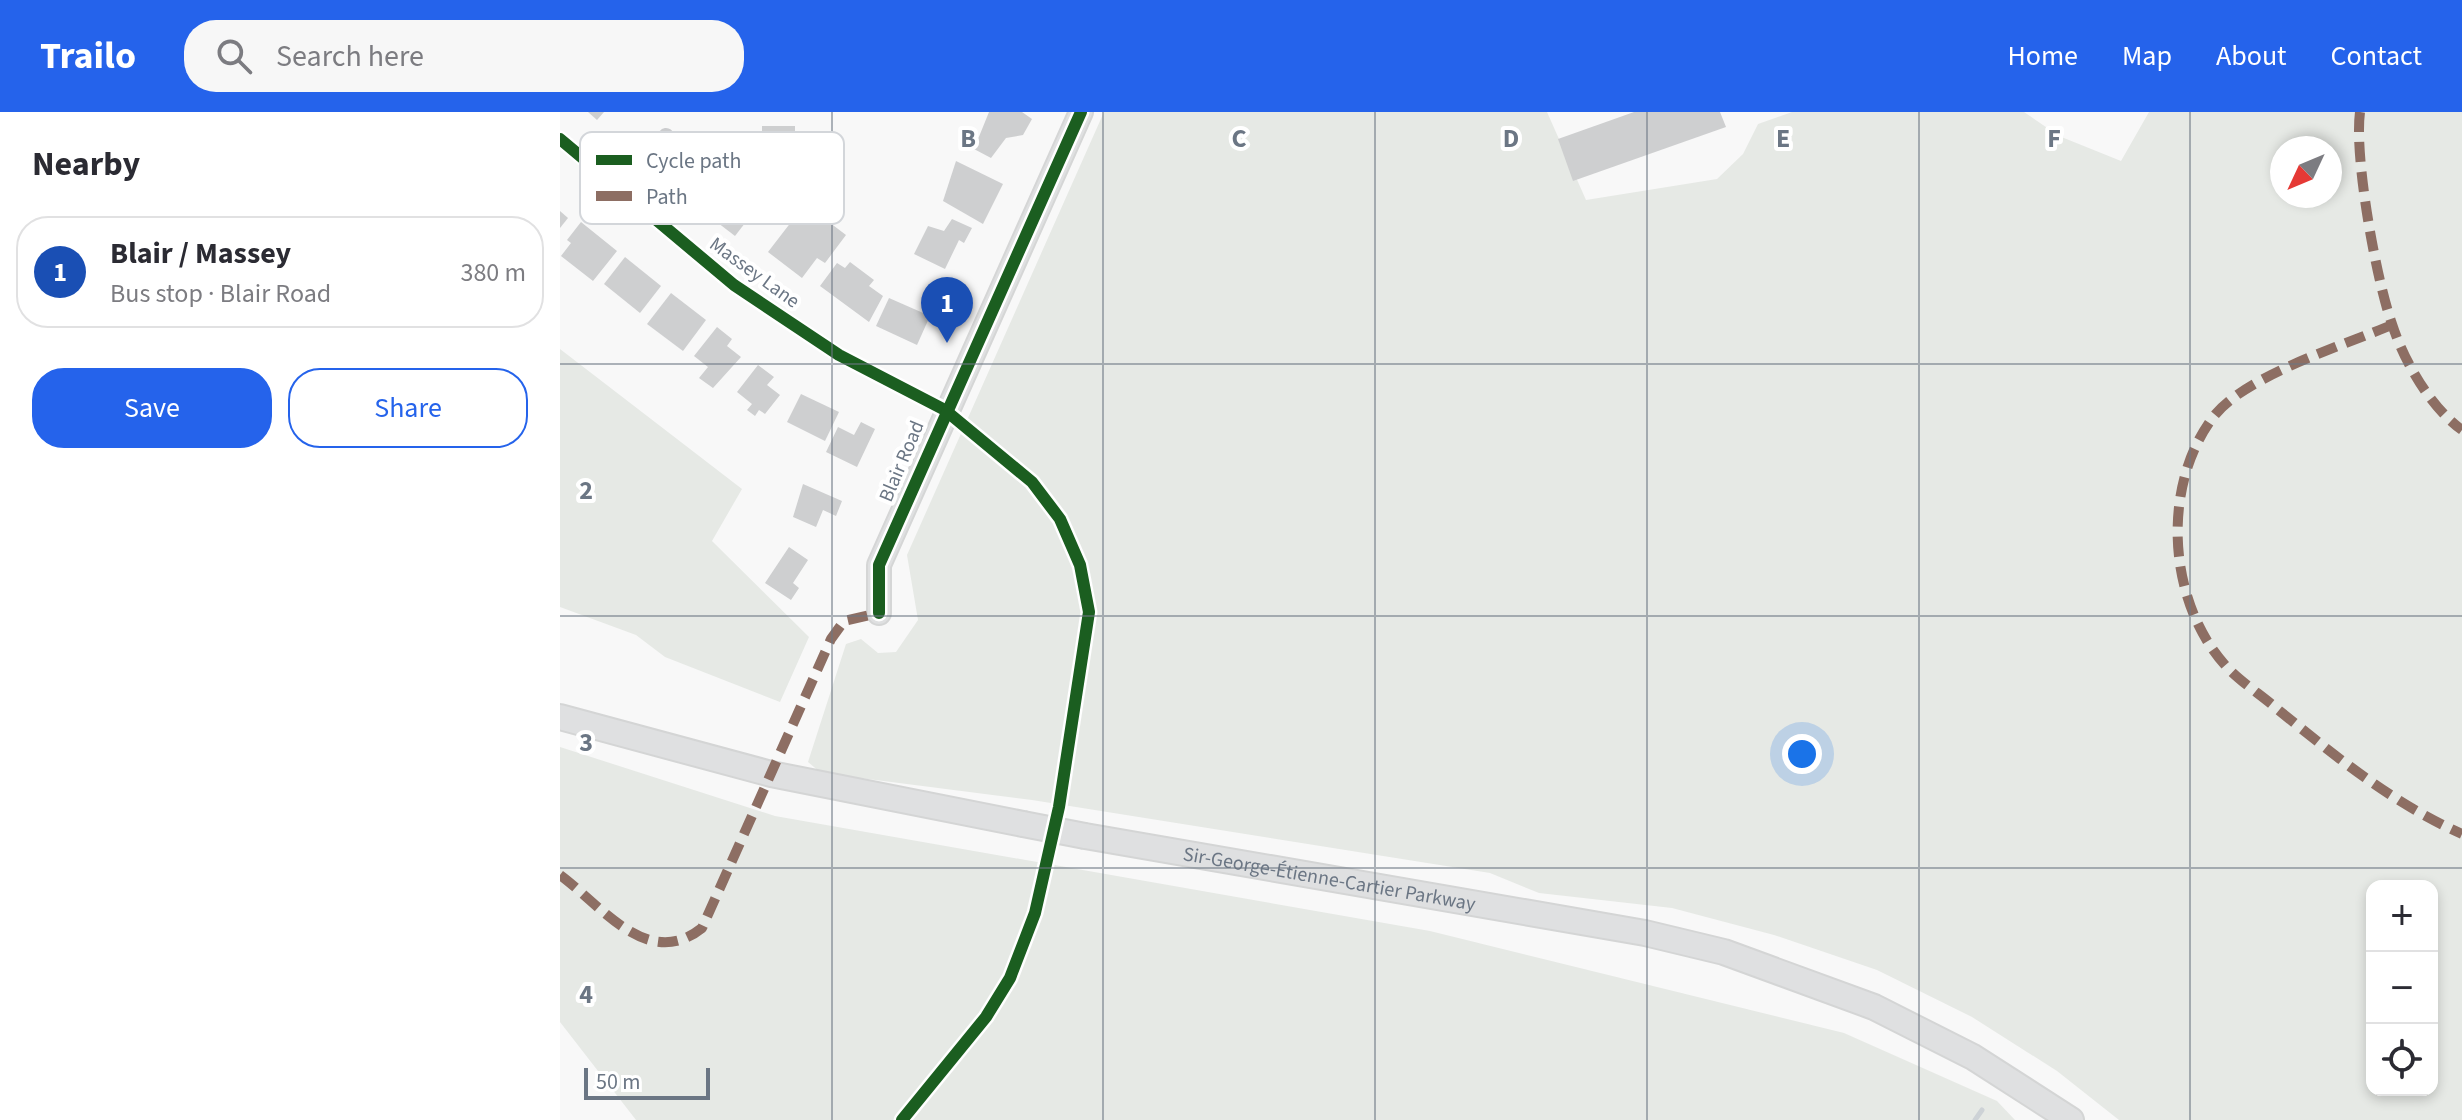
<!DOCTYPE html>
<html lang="en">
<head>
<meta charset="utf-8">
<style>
  body { margin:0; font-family:"Source Sans 3",sans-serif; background:#f7f7f7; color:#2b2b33 }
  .controls { position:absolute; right:24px; bottom:24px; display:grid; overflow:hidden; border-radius:16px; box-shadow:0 4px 12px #0003 }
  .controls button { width:72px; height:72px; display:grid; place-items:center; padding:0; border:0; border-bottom:2px solid #e1e1e2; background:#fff; color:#2b2b33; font:40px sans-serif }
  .compass { position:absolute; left:1710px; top:24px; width:72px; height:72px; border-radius:50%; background:#fff; box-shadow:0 4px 12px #0003; rotate:226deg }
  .scale { position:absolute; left:24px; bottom:20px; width:126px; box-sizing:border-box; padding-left:8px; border:4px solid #6b7684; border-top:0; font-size:22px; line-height:28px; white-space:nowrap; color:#6b7684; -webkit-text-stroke:6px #fff; paint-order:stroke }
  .you { position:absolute; left:1242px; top:642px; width:28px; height:28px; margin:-20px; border:6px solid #fff; border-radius:50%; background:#1a73e8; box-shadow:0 0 0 12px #1a73e833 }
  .badge { display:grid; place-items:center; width:52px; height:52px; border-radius:50%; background:#2563eb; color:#fff; font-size:26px; font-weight:700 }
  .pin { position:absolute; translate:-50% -66px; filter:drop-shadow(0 2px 4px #0008) }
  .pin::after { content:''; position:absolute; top:42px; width:28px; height:24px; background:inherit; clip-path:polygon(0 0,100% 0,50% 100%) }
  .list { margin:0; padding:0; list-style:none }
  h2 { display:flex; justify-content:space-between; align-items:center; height:104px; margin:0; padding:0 32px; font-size:34px }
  h2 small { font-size:26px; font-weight:400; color:#7c7c81 }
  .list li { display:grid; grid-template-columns:52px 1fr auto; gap:24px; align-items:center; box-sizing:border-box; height:112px; margin:0 16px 16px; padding:0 16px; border:2px solid #e1e1e2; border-radius:32px }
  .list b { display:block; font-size:30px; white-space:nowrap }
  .list p { margin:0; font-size:26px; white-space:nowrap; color:#7c7c81 }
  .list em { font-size:26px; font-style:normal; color:#7c7c81 }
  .actions { display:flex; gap:16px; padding:24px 32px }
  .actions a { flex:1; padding:18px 0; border:2px solid #2563eb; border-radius:32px; text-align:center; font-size:28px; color:#2563eb }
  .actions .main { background:#2563eb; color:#fff }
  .icon { flex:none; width:44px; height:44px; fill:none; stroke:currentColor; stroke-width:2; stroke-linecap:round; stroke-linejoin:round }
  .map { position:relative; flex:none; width:1902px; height:1008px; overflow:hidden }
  header { display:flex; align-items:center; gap:48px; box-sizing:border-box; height:112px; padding:0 40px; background:#2563eb; color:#fff }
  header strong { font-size:38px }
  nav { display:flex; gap:44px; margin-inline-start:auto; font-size:28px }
  .search { width:560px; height:72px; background:#f7f7f7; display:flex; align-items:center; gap:20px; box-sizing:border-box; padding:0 28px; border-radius:32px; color:#7c7c81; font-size:30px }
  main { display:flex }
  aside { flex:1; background:#fff }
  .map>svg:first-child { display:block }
</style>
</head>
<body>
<header>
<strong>Trailo</strong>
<div class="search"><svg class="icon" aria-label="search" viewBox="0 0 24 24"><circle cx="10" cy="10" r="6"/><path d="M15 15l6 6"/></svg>Search here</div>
<nav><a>Home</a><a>Map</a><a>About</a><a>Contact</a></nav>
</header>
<main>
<aside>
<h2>Nearby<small></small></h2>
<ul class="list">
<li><span class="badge" style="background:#1a4fb4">1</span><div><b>Blair / Massey</b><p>Bus stop · Blair Road</p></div><em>380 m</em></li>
</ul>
<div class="actions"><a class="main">Save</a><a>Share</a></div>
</aside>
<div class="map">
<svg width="1902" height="1008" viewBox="0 0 1902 1008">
  <rect width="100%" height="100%" fill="#f8f8f8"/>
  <g fill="#e6e9e5" fill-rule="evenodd">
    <path d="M544 0H987L1026 88 1157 67 1183 42 1198 12 1232 0H1464L1499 24 1561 49 1589 0H1902V1008H1559L1497 959 1412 905 1317 858 1214 823 1112 796 979 781 930 761 472 688 261 661 248 650 286 532 301 527 318 541 336 540 358 508 347 443ZM1722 36H1770V84H1722ZM1812 774H1872V978H1812Z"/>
    <polygon points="0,237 182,377 152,429 249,525 220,590 105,545 76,523 0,495"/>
    <polygon points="0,635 215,704 870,819 1284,921 1437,989 1455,1008 76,1008 0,910"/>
  </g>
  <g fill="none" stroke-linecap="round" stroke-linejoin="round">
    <polyline stroke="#cdd2d6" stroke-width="5" points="1415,1008 1422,998"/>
  </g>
  <g fill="#cecfd0">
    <polygon points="28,0 44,0 37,8"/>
    <polygon points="429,0 462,0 472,7 463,23 446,26 431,46 414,37"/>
    <polygon points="1074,0 1160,0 1166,15 1013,69 998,27"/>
    <polygon points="202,14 235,14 235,29 251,29 251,48 243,48 242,66 208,66 208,38 202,38"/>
    <polygon points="396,49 443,72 423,112 383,89"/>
    <polygon points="153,72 192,102 175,124 136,94"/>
    <polygon points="245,92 286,123 265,151 257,146 242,166 208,140"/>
    <polygon points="0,99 8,106 0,116"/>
    <polygon points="392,107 412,116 404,131 399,128 385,157 354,142 368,114 384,119"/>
    <polygon points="21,110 57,139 33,169 1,144 11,131 7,128"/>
    <polygon points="65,145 101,174 80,201 44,172"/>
    <polygon points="290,150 314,168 309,174 323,184 309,210 260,174 277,151 285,156"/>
    <polygon points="111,181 146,208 123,239 87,212"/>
    <polygon points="329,186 370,204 357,233 316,214"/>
    <polygon points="157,215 172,227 167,234 181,245 153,276 139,266 148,255 134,244"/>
    <polygon points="198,253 214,265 207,273 220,283 205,302 199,298 195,304 187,298 192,292 177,280"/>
    <polygon points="241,282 279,300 265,329 227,310"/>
    <polygon points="301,310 315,317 297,355 266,340 278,315 294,323"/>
    <polygon points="243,372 282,389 276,404 263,398 256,415 233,405"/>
    <polygon points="229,435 248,448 233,471 239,476 231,488 205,471"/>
  </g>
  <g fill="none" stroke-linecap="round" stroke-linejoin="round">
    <defs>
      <polyline id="secondary" points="319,501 319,453 521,0"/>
      <g id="primary">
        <polyline points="0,605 211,662 463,712"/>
        <path id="s1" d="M525 724 1085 821 1164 840 1314 895 1413 945 1511 1008"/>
      </g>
    </defs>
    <use href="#secondary" stroke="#d5d6d6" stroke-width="26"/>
    <use href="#primary" stroke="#d4d5d5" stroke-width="28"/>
    <g stroke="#cbccce" stroke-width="16">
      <polyline points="0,27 174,173 279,243 385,298 472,370 500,407 520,453 529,500 499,695 475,801 450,866 426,905 342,1008"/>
      <polyline points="63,81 106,24"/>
    </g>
    <use href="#secondary" stroke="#dfe0e1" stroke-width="22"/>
    <use href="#primary" stroke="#dfe0e1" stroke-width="24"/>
    <defs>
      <polyline id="primary-bridge" points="463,712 525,724"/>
    </defs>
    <use href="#primary-bridge" stroke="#d4d5d5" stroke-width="28" stroke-linecap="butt"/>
    <use href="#primary-bridge" stroke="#dfe0e1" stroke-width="24"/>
    <g stroke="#8d6e63" stroke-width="10" stroke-dasharray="20 10" stroke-linecap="butt">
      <path d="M1800 0C1794 45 1816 167 1832 212 1844 249 1870 295 1902 318"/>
      <path d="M1832 213C1784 233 1685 264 1654 304 1601 373 1607 488 1665 553 1679 569 1700 582 1716 596 1775 644 1832 691 1902 722"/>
      <path d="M0 763C42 794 88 859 142 816L271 527 284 509 319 501"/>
    </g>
    <defs>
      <g id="cycleway">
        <polyline points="0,27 174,173 279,243 385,298 472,370 500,407 520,453 529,500 499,695 475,801 450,866 426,905 342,1008"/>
        <polyline points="319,501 319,453 521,0"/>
      </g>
    </defs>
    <use href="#cycleway" stroke="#fff" stroke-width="17"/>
    <use href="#cycleway" stroke="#1b5e20" stroke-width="12"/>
  </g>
  <path fill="none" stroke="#6b7684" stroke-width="2" stroke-opacity="0.55" d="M272 0V1008M543 0V1008M815 0V1008M1087 0V1008M1359 0V1008M1630 0V1008M0 252H1902M0 504H1902M0 756H1902"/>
  <g text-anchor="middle" stroke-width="8" stroke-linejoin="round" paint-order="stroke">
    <g font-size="20" fill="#6b7684" stroke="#fff">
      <text transform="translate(195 160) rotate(36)" y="7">Massey Lane</text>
      <text transform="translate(341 349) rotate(-67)" y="7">Blair Road</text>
      <text dy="7" stroke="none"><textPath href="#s1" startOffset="248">Sir-George-Étienne-Cartier Parkway</textPath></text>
    </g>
  </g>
  <rect x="20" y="20" width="264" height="92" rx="12" fill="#fff" stroke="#d3d6da" stroke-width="2"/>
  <rect x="36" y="43" width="36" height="10" fill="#1b5e20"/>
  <rect x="36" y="79" width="36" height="10" fill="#8d6e63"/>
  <g font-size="22" fill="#6b7684">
    <text x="86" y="56">Cycle path</text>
    <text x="86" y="92">Path</text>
  </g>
  <g font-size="26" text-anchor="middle" font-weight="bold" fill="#6b7684" stroke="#fff" stroke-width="8" stroke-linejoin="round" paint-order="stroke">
    <text x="408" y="35">B</text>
    <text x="679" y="35">C</text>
    <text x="951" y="35">D</text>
    <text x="1223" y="35">E</text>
    <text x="1494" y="35">F</text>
    <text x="26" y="387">2</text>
    <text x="26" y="639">3</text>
    <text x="26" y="891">4</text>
  </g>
</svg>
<div class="controls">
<button>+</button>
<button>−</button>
<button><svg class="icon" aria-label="locate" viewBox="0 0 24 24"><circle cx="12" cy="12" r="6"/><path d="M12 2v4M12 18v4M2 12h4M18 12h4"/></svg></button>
</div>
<svg class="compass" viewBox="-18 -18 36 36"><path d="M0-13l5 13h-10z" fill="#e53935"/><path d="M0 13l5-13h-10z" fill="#7c7c81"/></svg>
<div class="scale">50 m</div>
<div class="you"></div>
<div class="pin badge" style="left:387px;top:231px;background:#1a4fb4">1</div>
</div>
</main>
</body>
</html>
